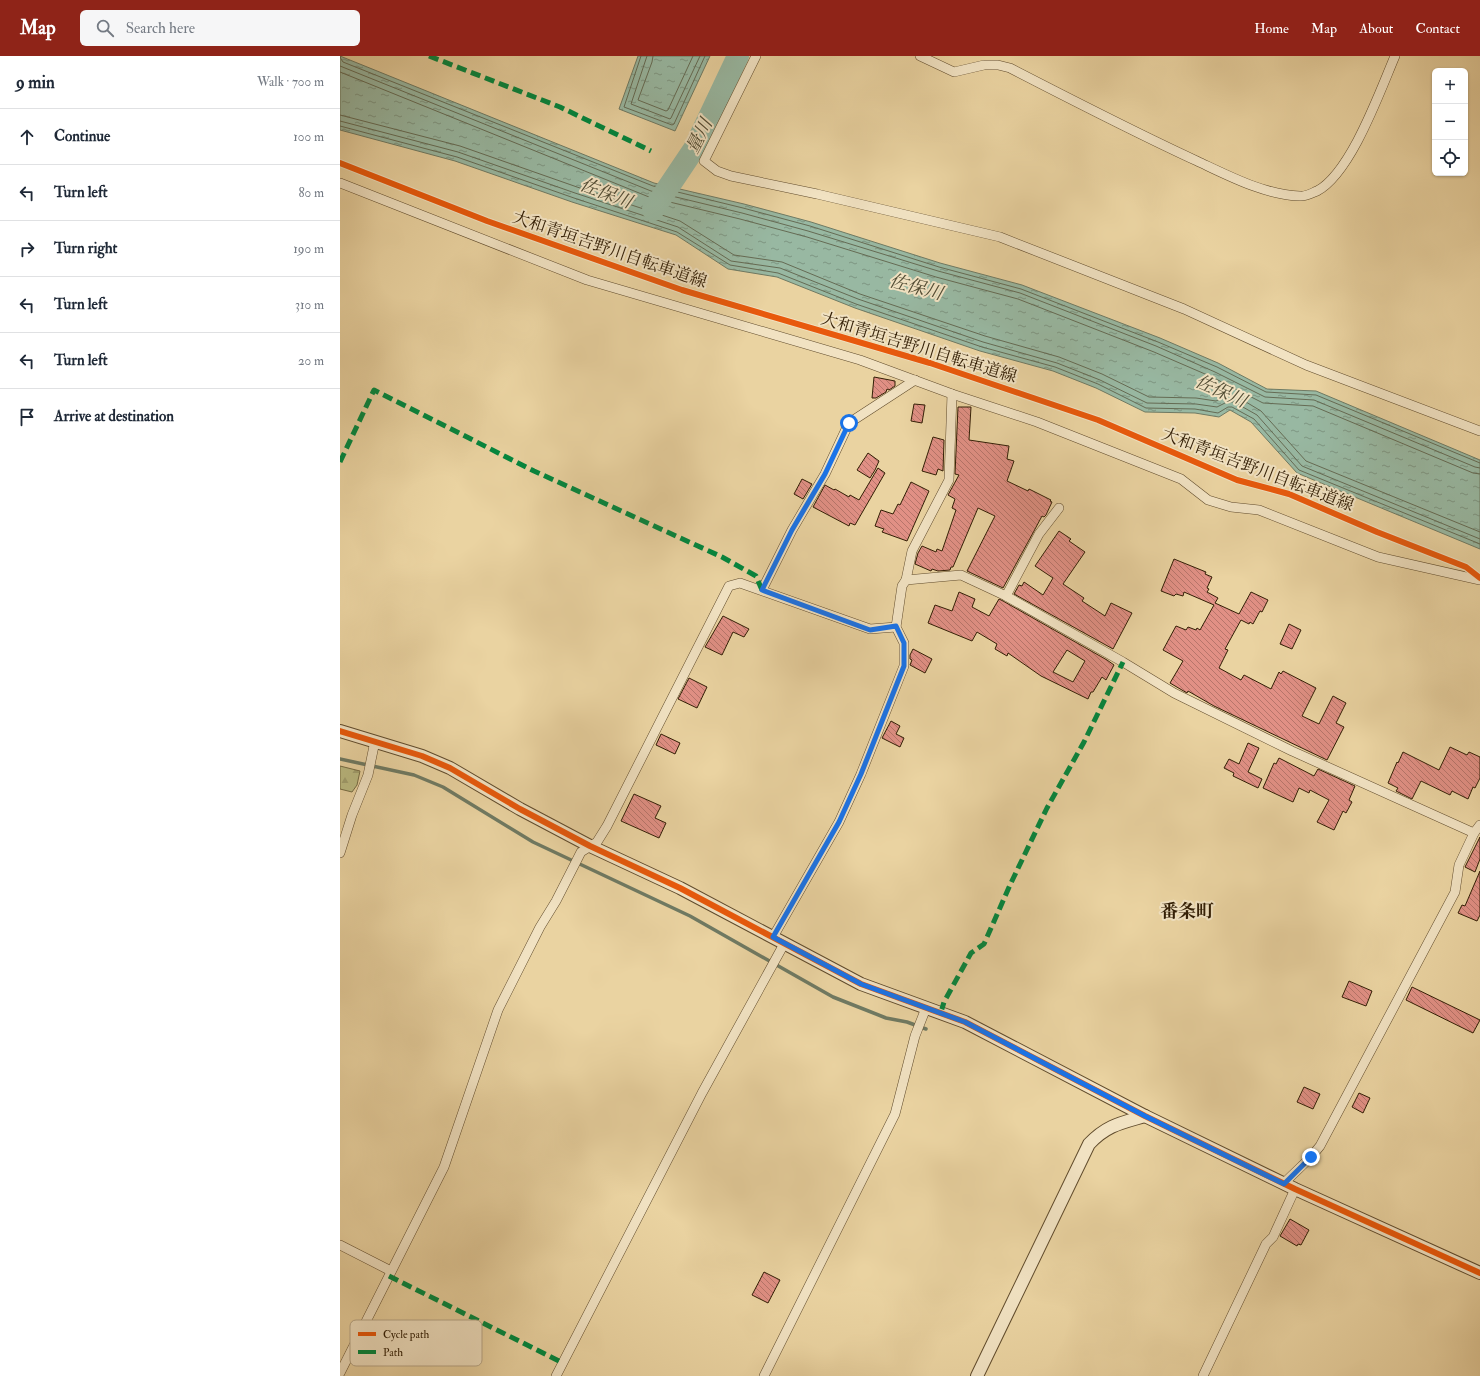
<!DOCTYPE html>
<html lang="en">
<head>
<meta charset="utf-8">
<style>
  body { margin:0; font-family:"IM FELL Double Pica","Noto Serif JP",serif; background:#f6f6f7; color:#1f2937 }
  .controls { position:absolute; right:12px; top:12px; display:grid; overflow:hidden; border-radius:6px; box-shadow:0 1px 3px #0004 }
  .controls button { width:36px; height:36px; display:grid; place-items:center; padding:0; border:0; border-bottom:1px solid #e0e1e3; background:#fff; color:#1f2937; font:20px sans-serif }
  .stop { position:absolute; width:12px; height:12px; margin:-9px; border:3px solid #1a73e8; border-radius:50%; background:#fff }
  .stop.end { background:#1a73e8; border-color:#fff; box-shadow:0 1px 4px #0008 }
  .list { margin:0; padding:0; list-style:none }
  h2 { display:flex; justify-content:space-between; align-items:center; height:52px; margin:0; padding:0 16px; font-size:17px }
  h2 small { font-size:13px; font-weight:400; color:#747a83 }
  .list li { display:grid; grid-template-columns:26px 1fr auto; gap:12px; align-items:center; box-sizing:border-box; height:56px; padding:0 16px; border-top:1px solid #e0e1e3 }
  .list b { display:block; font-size:15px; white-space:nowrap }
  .list em { font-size:13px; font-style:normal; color:#747a83 }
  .icon { flex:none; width:22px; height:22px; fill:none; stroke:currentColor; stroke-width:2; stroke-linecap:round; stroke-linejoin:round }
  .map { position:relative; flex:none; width:1140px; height:1320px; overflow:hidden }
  header { display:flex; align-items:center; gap:24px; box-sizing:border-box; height:56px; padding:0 20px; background:#8f2418; color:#fff }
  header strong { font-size:19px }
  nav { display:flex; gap:22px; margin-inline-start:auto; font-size:14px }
  .search { width:280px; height:36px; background:#f6f6f7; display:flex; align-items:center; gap:10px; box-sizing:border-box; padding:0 14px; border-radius:6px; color:#747a83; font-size:15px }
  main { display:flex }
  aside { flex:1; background:#fff }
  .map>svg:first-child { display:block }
</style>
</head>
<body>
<header>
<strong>Map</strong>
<div class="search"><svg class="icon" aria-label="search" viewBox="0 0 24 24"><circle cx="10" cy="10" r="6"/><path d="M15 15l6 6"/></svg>Search here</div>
<nav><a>Home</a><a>Map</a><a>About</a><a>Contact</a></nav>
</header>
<main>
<aside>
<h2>9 min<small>Walk · 700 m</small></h2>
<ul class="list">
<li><svg class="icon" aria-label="ahead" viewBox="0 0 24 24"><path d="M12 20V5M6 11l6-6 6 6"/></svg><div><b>Continue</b></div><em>100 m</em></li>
<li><svg class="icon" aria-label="left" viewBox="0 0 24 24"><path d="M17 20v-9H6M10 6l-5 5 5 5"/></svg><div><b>Turn left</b></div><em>80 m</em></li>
<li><svg class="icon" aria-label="right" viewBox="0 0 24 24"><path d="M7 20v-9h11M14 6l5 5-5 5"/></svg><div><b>Turn right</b></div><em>190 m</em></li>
<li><svg class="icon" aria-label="left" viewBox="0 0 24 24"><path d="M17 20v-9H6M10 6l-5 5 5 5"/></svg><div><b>Turn left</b></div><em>310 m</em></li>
<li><svg class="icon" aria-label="left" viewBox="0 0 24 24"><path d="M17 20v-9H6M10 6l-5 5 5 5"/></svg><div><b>Turn left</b></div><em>20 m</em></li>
<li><svg class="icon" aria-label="arrive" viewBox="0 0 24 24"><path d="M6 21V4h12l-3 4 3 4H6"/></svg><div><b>Arrive at destination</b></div></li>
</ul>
</aside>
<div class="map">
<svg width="1140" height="1320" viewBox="0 0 1140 1320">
  <defs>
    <pattern id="forest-firs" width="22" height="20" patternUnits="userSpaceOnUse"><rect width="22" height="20" fill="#bbbb82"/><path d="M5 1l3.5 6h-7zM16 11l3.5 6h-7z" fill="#a1a06f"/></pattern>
    <pattern id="water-ripples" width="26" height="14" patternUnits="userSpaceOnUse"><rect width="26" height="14" fill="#98b8a2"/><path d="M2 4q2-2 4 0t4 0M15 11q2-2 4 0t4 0" fill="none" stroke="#7d9582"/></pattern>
    <pattern id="building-back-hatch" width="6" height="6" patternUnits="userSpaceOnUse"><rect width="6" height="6" fill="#e19085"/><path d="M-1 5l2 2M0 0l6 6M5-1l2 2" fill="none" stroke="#b7756b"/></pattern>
  </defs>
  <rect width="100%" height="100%" fill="#ead3a1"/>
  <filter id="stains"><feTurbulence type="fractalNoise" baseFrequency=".005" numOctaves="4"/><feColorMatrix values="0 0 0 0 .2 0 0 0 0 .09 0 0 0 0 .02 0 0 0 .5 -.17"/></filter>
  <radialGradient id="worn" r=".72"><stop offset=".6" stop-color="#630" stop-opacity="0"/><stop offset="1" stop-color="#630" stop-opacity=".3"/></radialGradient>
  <polygon fill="url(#forest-firs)" stroke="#766c44" points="0,710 20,715 17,729 12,736 0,733"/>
  <g fill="url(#water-ripples)" stroke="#6f7a63">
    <polygon points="0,0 314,127 404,148 471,166 600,207 682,229 820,282 878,307 927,333 976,335 1140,404 1140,493 957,417 911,366 890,354 879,361 855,357 805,356 756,332 713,315 640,295 515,252 437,221 388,213 336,179 232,146 115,105 0,74"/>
    <polygon points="298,0 370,0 335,75 279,53"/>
  </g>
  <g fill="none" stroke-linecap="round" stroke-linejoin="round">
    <g stroke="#656b54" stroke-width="1">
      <polyline points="0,0 1,3 3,6 313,130 403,152 470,170 599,211 681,233 818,286 877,311 926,336 976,339 1140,407"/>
      <polyline points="301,0 284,51 332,69 334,68 365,0"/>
      <polyline points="307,0 291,48 330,63 331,62 360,0"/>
      <polyline points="313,0 312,6 298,44 326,55 328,54 353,0"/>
      <polyline points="0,10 311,135 402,157 468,175 598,215 680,237 816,290 875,316 925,341 974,344 1135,411 1140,412"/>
      <polyline points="0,16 309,141 400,163 467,181 596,221 678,243 814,296 872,321 923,347 973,350 1133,417 1140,418"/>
      <polyline points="0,59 120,90 237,131 340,165 394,199 442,206 520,238 645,280 719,301 762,318 809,341 856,342 876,345 887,340 896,340 921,355 966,405 1140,476"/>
      <polyline points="0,65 118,96 235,137 338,171 391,205 440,212 518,243 643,286 717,307 760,324 807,347 856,348 877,351 887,346 894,346 917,359 962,410 1140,483"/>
      <polyline points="0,70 117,101 234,142 337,176 390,209 438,217 516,248 642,291 715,311 758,328 806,352 855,353 878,357 888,351 892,351 914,363 959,414 1140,488"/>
    </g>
    <polyline stroke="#6f7a63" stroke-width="3.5" points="0,703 74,719 103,731 193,786 350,860 493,941 546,962 567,966 586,973"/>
    <polyline stroke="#98b8a2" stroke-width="22" points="313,154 354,93 398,0"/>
  </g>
  <g fill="url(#building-back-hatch)" stroke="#321e05" fill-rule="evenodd">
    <polygon points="534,321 555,325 555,330 549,334 547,333 546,336 536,342 532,342"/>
    <polygon points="574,348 585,349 582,367 571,365"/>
    <polygon points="618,351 631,351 629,384 669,390 667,403 674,405 667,425 688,435 689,433 711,444 710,445 712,446 706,459 704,461 702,460 694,475 663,532 627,515 655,460 638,452 613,511 611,511 610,514 598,515 592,513 591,515 575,508 578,497 582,490 596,496 597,493 602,495 616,454 612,452 615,443 608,439 619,419 615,418"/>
    <polygon points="593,381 604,384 603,415 598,413 596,419 582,415"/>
    <polygon points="528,397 539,405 535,414 530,422 517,414"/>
    <polygon points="538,412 545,417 515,469 510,467 509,470 473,451 485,429 494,434 495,433 509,441 510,439 519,444"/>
    <polygon points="462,423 472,428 463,443 454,438"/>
    <polygon points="571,426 589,435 567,485 542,476 544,473 535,470 541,454 553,458 558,448 560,449"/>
    <polygon points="719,475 731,483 729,485 745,496 723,528 744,542 742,545 765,560 771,547 792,557 773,593 674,538 679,529 682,530 684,526 703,539 713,522 695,510"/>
    <polygon points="834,503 866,516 865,518 872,521 867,532 869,533 867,536 878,542 875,547 899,558 911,536 928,544 922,556 920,555 913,568 910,566 909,568 901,564 885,593 888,594 879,612 901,624 904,619 931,633 939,616 941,618 943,615 976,632 962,660 979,668 993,640 1006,647 996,667 1004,671 987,704 874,650 848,635 847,637 830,627 843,605 823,594 836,570 846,574 848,571 856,574 857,572 860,574 874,549 844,536 843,540 836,538 834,540 821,535"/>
    <path d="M619 536 635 543 632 551 649 560 659 543 663 545 767 604 774 609 766 624 762 621 753 636H751L748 643 701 620 668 597 667 600 655 593 657 588 637 576 632 585 588 567 595 549 612 555ZM727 594 745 605 733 626 713 616Z"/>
    <polygon points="383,560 409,573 404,581 393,576 382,599 365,591"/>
    <polygon points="949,568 961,574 952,593 940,588"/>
    <polygon points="573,593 592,603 585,617 570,609 572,604 570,603 570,599"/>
    <polygon points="349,622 367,631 357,652 338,643"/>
    <polygon points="551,665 560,670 556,678 564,682 560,691 542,682"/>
    <polygon points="321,678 340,687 335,698 316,689"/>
    <polygon points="908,687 919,692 908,716 922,723 918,732 893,720 894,717 884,712 889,703 899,708"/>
    <polygon points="1110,691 1127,699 1129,696 1140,701 1140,722 1135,732 1133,731 1128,743 1112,735 1110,739 1081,725 1072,743 1056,735 1058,732 1048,727 1057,706 1058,707 1063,696 1099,714"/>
    <polygon points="939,702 974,720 978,713 1015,730 1009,744 1012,746 1006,757 1003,755 994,774 977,766 989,744 970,734 969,737 959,732 953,746 923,732 934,707 936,708"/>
    <polygon points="294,738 321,750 315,762 326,767 319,782 281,765"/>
    <polygon points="1140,781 1140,803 1135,816 1125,811"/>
    <polygon points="1140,815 1140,859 1137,865 1118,857 1122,849 1125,850"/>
    <polygon points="1009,925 1032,935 1026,950 1002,941"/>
    <polygon points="1072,931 1140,964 1133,977 1066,944"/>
    <polygon points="964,1031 980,1038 973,1053 957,1046"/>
    <polygon points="1019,1037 1030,1042 1023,1057 1012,1051"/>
    <polygon points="950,1163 969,1174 961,1189 958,1188 957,1190 940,1180"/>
    <polygon points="424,1216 440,1224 428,1247 412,1239"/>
  </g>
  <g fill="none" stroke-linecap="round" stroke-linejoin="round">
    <defs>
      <g id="minor">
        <polyline points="416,0 364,105 377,115 391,120 477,138 660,181 844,253 966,309 1140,375"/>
        <path d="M580 0 614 16 644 9H658L670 12C732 44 794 76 857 105 889 120 925 139 960 140 965 141 972 137 977 135 1011 117 1040 35 1055 0"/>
        <polyline points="0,127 247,224 520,304 612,338 697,366 841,423 868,444 891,451 919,454 1038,501 1140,524"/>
        <polyline points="566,524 621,519 666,540 783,606 834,637 952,695 1134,777"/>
        <polyline points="422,534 452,474 485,418 509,367 575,324"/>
        <polyline points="666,540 699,478 719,452"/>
        <polyline points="0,797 12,759 28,719 35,685"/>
        <polyline points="433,881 499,766 521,718 564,610 564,587 556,571 562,530 566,524 572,495 609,424 612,338"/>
        <polyline points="943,1128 971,1101 980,1090 1115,836 1119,809 1134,777 1140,769"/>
        <polyline points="0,1189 51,1215"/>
        <polyline points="0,1317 104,1111 158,954 200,871 216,845 241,796 257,786 267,770 389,530 400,527 530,573 556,571"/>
        <polyline points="216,1320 362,1037 444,888"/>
        <polyline points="424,1320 555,1058 575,980 586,952"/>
        <polyline points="863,1320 926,1188 933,1181 955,1133"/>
      </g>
      <g id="tertiary">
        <polyline points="0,675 82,700 110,712 180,753 250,790 340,832 521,928 625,966 805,1060 955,1133 1140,1217"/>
        <path d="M637 1320 749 1088C767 1069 781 1067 805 1060"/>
      </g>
    </defs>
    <use href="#minor" stroke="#604b2c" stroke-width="10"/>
    <use href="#tertiary" stroke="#604b2c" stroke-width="14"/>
    <use href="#minor" stroke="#f1e2c2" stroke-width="9"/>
    <use href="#tertiary" stroke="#f1e2c2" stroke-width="12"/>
    <g stroke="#00873e" stroke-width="5" stroke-dasharray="10 5" stroke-linecap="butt">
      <polyline points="89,0 220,51 311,95"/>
      <polyline points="0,406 34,334 194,415 382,501 416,520 422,534"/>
      <polyline points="601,956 604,946 631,897 644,888 670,829 707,752 744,686 783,606"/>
      <polyline points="49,1220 223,1307"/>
    </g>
    <defs>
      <g id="cycleway">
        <polyline points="0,107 147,165 342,234 590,307 758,364 897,424 949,438 1037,476 1126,511 1140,522"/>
        <polyline points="0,675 82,700 110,712 180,753 250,790 340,832 521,928 625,966 805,1060 955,1133 1140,1217"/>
      </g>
    </defs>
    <use href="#cycleway" stroke="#f1e2c2" stroke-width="8"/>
    <use href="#cycleway" stroke="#e8590c" stroke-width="6"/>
  </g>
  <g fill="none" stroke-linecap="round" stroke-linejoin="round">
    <polyline stroke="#1a73e8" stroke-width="5" points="509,367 485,418 452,474 422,534 530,574 556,570 564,587 564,610 521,718 499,766 433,881 521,928 625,966 805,1060 944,1128 971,1101"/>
  </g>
  <g text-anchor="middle" stroke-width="4" stroke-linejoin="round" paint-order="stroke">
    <g font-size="17" fill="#321e05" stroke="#f1e2c2">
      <text transform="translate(270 193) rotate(19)" y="6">大和青垣吉野川自転車道線</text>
      <text transform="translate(579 291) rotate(17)" y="6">大和青垣吉野川自転車道線</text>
      <text transform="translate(918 413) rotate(21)" y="6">大和青垣吉野川自転車道線</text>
    </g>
    <g font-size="18" font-style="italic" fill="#514c34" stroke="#f1e2c2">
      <text transform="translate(359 80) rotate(-63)" y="6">量川</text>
      <text transform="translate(266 137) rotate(21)" y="6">佐保川</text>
      <text transform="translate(576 231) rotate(15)" y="6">佐保川</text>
      <text transform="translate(881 335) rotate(24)" y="6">佐保川</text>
    </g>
    <g font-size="18" font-weight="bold" fill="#321e05" stroke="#f1e2c2">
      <text x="847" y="861">番条町</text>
    </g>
  </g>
  <rect x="10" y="1264" width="132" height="46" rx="6" fill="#f1e2c2" stroke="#b8a789" stroke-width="1"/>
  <rect x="18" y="1276" width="18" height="4" fill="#e8590c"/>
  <rect x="18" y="1294" width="18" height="4" fill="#00873e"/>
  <g font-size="11" fill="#321e05">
    <text x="43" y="1282">Cycle path</text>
    <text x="43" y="1300">Path</text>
  </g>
  <rect width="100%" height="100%" filter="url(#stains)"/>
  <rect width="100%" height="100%" fill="url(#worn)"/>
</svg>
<div class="controls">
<button>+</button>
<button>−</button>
<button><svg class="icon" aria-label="locate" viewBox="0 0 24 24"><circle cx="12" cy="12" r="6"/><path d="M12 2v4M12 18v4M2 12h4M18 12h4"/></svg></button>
</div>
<div class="stop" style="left:509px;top:367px"></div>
<div class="stop end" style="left:971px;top:1101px"></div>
</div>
</main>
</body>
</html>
